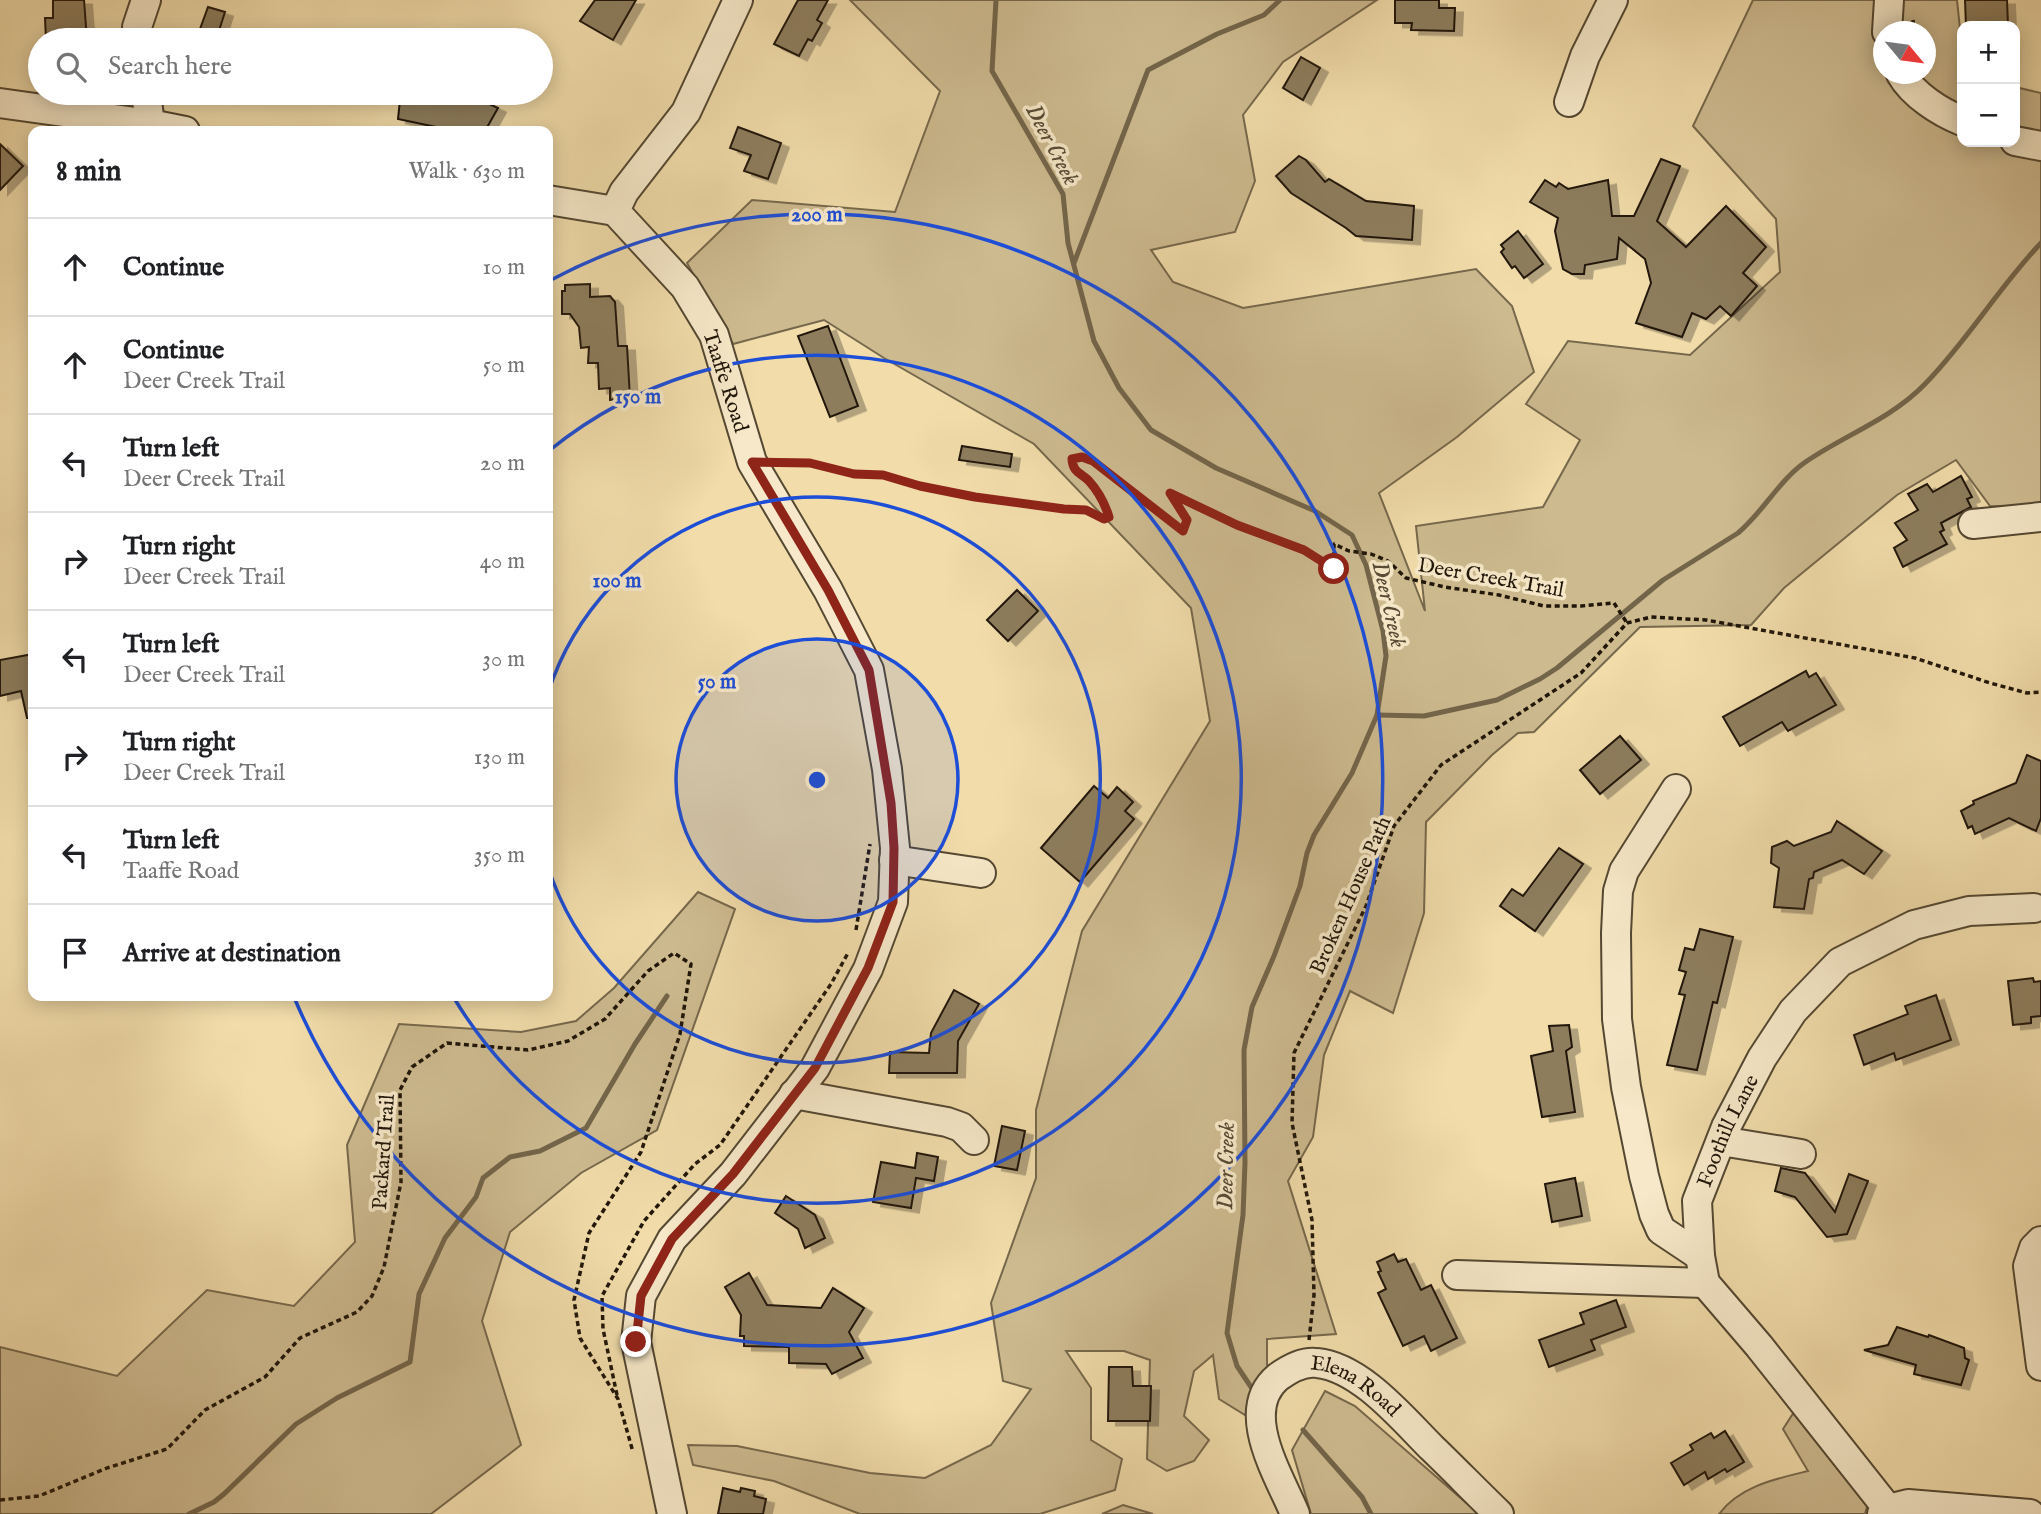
<!DOCTYPE html>
<html lang="en">
<head>
<meta charset="utf-8">
<style>
  body { margin:0; font-family:"IM FELL English",serif; background:#f2f2f2; color:#202124 }
  .controls { position:absolute; right:21px; top:21px; display:grid; overflow:hidden; border-radius:14px; box-shadow:0 4px 18px #0003 }
  .controls button { width:63px; height:63px; display:grid; place-items:center; padding:0; border:0; border-bottom:2px solid #e0e0e0; background:#fff; color:#202124; font:35px sans-serif }
  .compass { position:absolute; left:1873px; top:21px; width:63px; height:63px; border-radius:50%; background:#fff; box-shadow:0 4px 18px #0003; rotate:119deg }
  .stop { position:absolute; width:21px; height:21px; margin:-16px; border:5px solid #8f2418; border-radius:50%; background:#fff }
  .stop.end { background:#8f2418; border-color:#fff; box-shadow:0 2px 7px #0008 }
  .list { margin:0; padding:0; list-style:none }
  h2 { display:flex; justify-content:space-between; align-items:center; height:91px; margin:0; padding:0 28px; font-size:30px }
  h2 small { font-size:23px; font-weight:400; color:#757577 }
  .list li { display:grid; grid-template-columns:46px 1fr auto; gap:21px; align-items:center; box-sizing:border-box; height:98px; padding:0 28px; border-top:2px solid #e0e0e0 }
  .list b { display:block; font-size:26px; white-space:nowrap }
  .list p { margin:0; font-size:23px; white-space:nowrap; color:#757577 }
  .list em { font-size:23px; font-style:normal; color:#757577 }
  .icon { flex:none; width:38px; height:38px; fill:none; stroke:currentColor; stroke-width:2; stroke-linecap:round; stroke-linejoin:round }
  .map { position:relative; flex:none; width:2041px; height:1514px; overflow:hidden }
  .search { position:absolute; background:#fff; box-shadow:0 4px 18px #0003; left:28px; top:28px; width:525px; height:77px; display:flex; align-items:center; gap:18px; box-sizing:border-box; padding:0 24px; border-radius:38px; color:#757577; font-size:26px }
  .panel { position:absolute; background:#fff; box-shadow:0 4px 18px #0003; left:28px; top:126px; width:525px; height:875px; border-radius:14px }
  .map>svg:first-child { display:block }
</style>
</head>
<body>
<div class="map">
<svg width="2041" height="1514" viewBox="0 0 2041 1514">
  <defs>
    <filter id="shadow"><feDropShadow dx="8" dy="4.5" stdDeviation="0" flood-color="#0004"/></filter>
  </defs>
  <rect width="100%" height="100%" fill="#f1dcaa"/>
  <filter id="stains"><feTurbulence type="fractalNoise" baseFrequency=".00286" numOctaves="4"/><feColorMatrix values="0 0 0 0 .2 0 0 0 0 .09 0 0 0 0 .02 0 0 0 .5 -.17"/></filter>
  <radialGradient id="worn" r=".72"><stop offset=".6" stop-color="#630" stop-opacity="0"/><stop offset="1" stop-color="#630" stop-opacity=".3"/></radialGradient>
  <g fill="#cdba8f" stroke="#76684c" stroke-width="2" fill-rule="evenodd">
    <path d="M850 0H1377L1283 62 1243 115 1255 181 1235 232 1151 250 1173 282 1243 308 1476 269 1512 306 1534 372 1457 437 1379 493 1425 611 1416 526 1543 507 1580 440 1526 404 1568 341 1690 355 1780 272 1776 219 1693 126 1753 0H1957L1962 48V142H2015V87L2041 93V507L1990 506 1956 460 1897 495 1784 588 1751 625 1640 627 1534 732 1518 733 1492 755 1426 822 1424 913 1393 1013 1350 991 1324 1055 1313 1137 1288 1181 1336 1334 1267 1339V1367L1245 1415 1219 1399 1213 1355 1194 1371 1184 1416 1209 1440 1194 1461 1167 1471 1147 1459 1150 1360 1124 1351H1066L1091 1388V1440L1122 1459 1115 1490 1040 1514H860L774 1481 693 1465 688 1445 737 1446 870 1473 925 1478 991 1445 1031 1389 1003 1381 991 1303 1036 1178V1110L1082 931 1210 721 1191 608 1034 444 884 358 824 320 733 344 687 263 752 200 895 212 940 91ZM1884 32H1926V74H1884Z"/>
    <polygon points="698,892 735,909 657,1130 581,1173 510,1232 482,1321 521,1445 431,1514 0,1514 0,1347 117,1376 207,1290 294,1306 355,1242 347,1145 399,1024 521,1032 576,1021 614,988"/>
    <polygon points="1325,1391 1355,1406 1479,1514 1311,1514 1292,1450"/>
    <path d="M1796 1409 1869 1500 1865 1514H1719C1740 1486 1775 1479 1808 1471L1783 1429Z"/>
    <polygon points="1123,1505 1153,1514 1102,1514"/>
  </g>
  <g fill="none" stroke-linecap="round" stroke-linejoin="round">
    <g stroke="#73654a" stroke-width="5">
      <polyline points="996,0 992,71 1063,194 1068,243 1094,341 1119,388 1151,430 1216,468 1315,511 1352,535 1366,565 1383,631 1386,656 1377,715 1352,773 1314,835 1307,853 1300,886 1274,956 1252,1007 1244,1050 1245,1163 1243,1215 1227,1333 1237,1366 1251,1387"/>
      <polyline points="1074,263 1148,70 1217,34 1264,15 1280,0"/>
      <path d="M1377 715 1424 716 1497 700 1540 679 1557 668 1663 580 1738 533C1763 512 1778 482 1804 463 1844 435 1890 420 1925 384 1968 340 1999 287 2041 243"/>
      <polyline points="1303,1430 1362,1497 1371,1514"/>
      <polyline points="189,1514 214,1502 224,1494 296,1424 337,1398 410,1362 419,1294 445,1238 476,1197 483,1178 510,1157 540,1151 586,1128 635,1044 667,996"/>
    </g>
  </g>
  <g fill="#8d7d5d" stroke="#20160a" stroke-width="2" filter="url(#shadow)">
    <polygon points="53,0 84,0 87,40 46,40 45,18 53,18"/>
    <polygon points="595,0 636,0 613,40 580,21"/>
    <polygon points="798,0 828,0 817,20 822,23 812,41 808,39 799,56 774,44"/>
    <polygon points="1395,0 1439,0 1439,8 1455,8 1454,31 1411,30 1412,23 1395,23"/>
    <polygon points="1965,0 2007,0 2008,26 1966,26"/>
    <polygon points="208,7 225,12 216,40 196,40"/>
    <polygon points="1301,57 1320,68 1303,100 1283,88"/>
    <polygon points="404,93 477,93 476,98 498,108 485,131 465,131 436,127 398,119 400,100 402,100"/>
    <polygon points="738,127 781,143 768,179 744,171 751,155 730,148"/>
    <polygon points="0,144 23,166 0,190"/>
    <polygon points="1299,156 1306,160 1325,182 1329,179 1366,201 1414,206 1412,240 1356,236 1346,228 1291,193 1276,176"/>
    <polygon points="1661,159 1680,166 1657,221 1686,247 1726,206 1766,247 1743,273 1757,286 1731,316 1720,306 1706,319 1692,313 1682,337 1636,323 1651,283 1645,259 1619,238 1617,259 1585,265 1584,274 1572,274 1563,269 1555,231 1558,218 1530,202 1545,180 1556,187 1559,183 1568,189 1608,180 1612,216 1634,216"/>
    <polygon points="1518,231 1543,264 1524,278 1515,266 1512,268 1501,252 1504,249 1501,245"/>
    <polygon points="590,284 590,297 610,296 615,302 618,346 627,346 630,398 610,400 610,388 599,389 598,363 588,363 589,347 581,348 579,327 570,314 562,314 562,291 565,291 565,285"/>
    <polygon points="828,326 858,406 830,417 798,336"/>
    <polygon points="962,446 1012,454 1010,467 959,460"/>
    <polygon points="1961,476 1972,497 1967,499 1971,507 1941,523 1944,530 1940,532 1947,544 1903,567 1894,548 1907,540 1895,523 1918,510 1908,494 1927,484 1933,492"/>
    <polygon points="1017,590 1038,611 1008,641 987,620"/>
    <polygon points="33,654 33,718 27,718 21,691 0,696 0,660"/>
    <polygon points="1806,671 1809,677 1816,673 1836,705 1788,731 1782,722 1740,746 1723,717"/>
    <polygon points="1620,736 1641,760 1600,794 1580,770"/>
    <polygon points="2027,755 2041,761 2041,818 2036,831 2009,818 1975,834 1972,826 1968,828 1961,811 1974,804 1973,801 2016,783"/>
    <polygon points="1094,786 1108,798 1117,787 1133,802 1125,811 1134,819 1080,882 1041,848"/>
    <polygon points="1837,821 1882,851 1864,874 1842,860 1814,872 1813,878 1809,879 1804,909 1774,907 1779,868 1771,863 1772,847 1787,841 1794,846 1831,832"/>
    <polygon points="1559,848 1583,864 1535,931 1500,906 1512,889 1523,896"/>
    <polygon points="1700,929 1733,937 1717,1003 1713,1002 1697,1070 1667,1065 1685,995 1679,994 1686,972 1679,970 1685,948 1694,950"/>
    <polygon points="2033,978 2034,982 2041,981 2041,1016 2031,1017 2031,1023 2013,1025 2008,981"/>
    <polygon points="954,990 979,1004 958,1041 957,1073 889,1073 890,1052 929,1053 931,1033"/>
    <polygon points="1936,995 1951,1040 1896,1060 1894,1053 1864,1065 1854,1035 1908,1014 1905,1006"/>
    <polygon points="1569,1025 1572,1047 1566,1051 1575,1112 1542,1117 1531,1056 1553,1051 1549,1026"/>
    <polygon points="1002,1126 1025,1131 1017,1170 994,1166"/>
    <polygon points="917,1153 938,1157 934,1181 916,1178 911,1208 873,1202 881,1162 915,1168"/>
    <polygon points="1781,1168 1805,1173 1835,1212 1849,1174 1868,1181 1847,1234 1827,1237 1795,1197 1775,1191"/>
    <polygon points="1575,1178 1582,1216 1552,1222 1545,1184"/>
    <polygon points="786,1196 815,1215 825,1238 805,1248 798,1229 775,1213"/>
    <polygon points="1394,1254 1398,1262 1406,1259 1421,1290 1431,1285 1457,1338 1431,1351 1424,1336 1403,1346 1378,1293 1386,1289 1378,1272 1381,1271 1377,1262"/>
    <polygon points="749,1273 767,1305 821,1308 833,1288 864,1308 849,1332 863,1358 832,1374 826,1364 789,1363 789,1347 744,1346 744,1336 740,1336 741,1315 725,1287"/>
    <polygon points="1616,1300 1626,1327 1591,1340 1595,1350 1549,1367 1539,1340 1584,1324 1580,1313"/>
    <polygon points="1897,1327 1928,1337 1929,1335 1964,1348 1965,1358 1969,1360 1961,1385 1914,1374 1916,1365 1864,1350 1888,1345"/>
    <polygon points="1109,1367 1132,1367 1133,1386 1151,1386 1150,1421 1108,1421"/>
    <polygon points="1725,1431 1744,1462 1727,1472 1725,1469 1708,1479 1705,1472 1684,1485 1671,1463 1693,1450 1690,1445 1711,1433 1714,1438"/>
    <polygon points="723,1488 740,1492 741,1488 755,1491 754,1496 766,1499 763,1514 718,1514"/>
  </g>
  <g fill="none" stroke-linecap="round" stroke-linejoin="round">
    <defs>
      <g id="minor">
        <polyline points="1887,32 1889,0"/>
        <polyline points="139,40 137,27 146,0"/>
        <path d="M1901 74C1913 95 1940 112 1962 121"/>
        <polyline points="146,93 150,124 185,131"/>
        <polyline points="1569,102 1585,56 1613,0"/>
        <polyline points="0,103 150,124"/>
        <polyline points="2015,141 2041,146"/>
        <polyline points="548,200 615,211"/>
        <polyline points="1973,524 2041,517"/>
        <polyline points="1676,789 1624,871 1618,891 1616,933 1617,1019 1626,1087 1644,1176 1654,1214 1661,1230 1700,1256"/>
        <polyline points="894,860 981,873"/>
        <polyline points="794,1094 947,1122 961,1127 974,1140"/>
        <polyline points="1721,1141 1801,1154"/>
        <polyline points="2041,1241 2034,1248 2028,1266 2041,1366"/>
        <polyline points="1457,1275 1705,1283"/>
        <path id="s1" d="M1888 1509 1759 1346 1705 1283 1700 1256 1697 1201 1726 1127 1762 1058 1793 1011 1840 962 1914 925 1969 911 2034 908"/>
        <polyline points="672,1514 636,1342 641,1296 672,1239 733,1174 815,1068 868,969 893,902 895,848 887,769 869,670 828,590 752,462 714,335 685,287 615,211 624,192 686,112 738,0"/>
        <path id="s2" d="M1295 1514C1280 1477 1237 1411 1278 1377 1289 1369 1303 1361 1317 1363 1360 1367 1402 1418 1431 1447 1454 1469 1476 1492 1499 1514"/>
        <polyline points="1882,1514 1888,1509 1908,1504 2030,1514"/>
      </g>
    </defs>
    <use href="#minor" stroke="#544832" stroke-width="32"/>
    <g stroke="#20160a" stroke-width="3.5" stroke-dasharray="5 3.5" stroke-linecap="butt">
      <polyline points="1913,20 1914,32"/>
      <path d="M779 462 810 463 854 474 883 476 920 486 975 497 1064 509 1086 510 1104 519 1109 517C1105 504 1098 491 1089 481 1080 472 1073 473 1072 459L1082 457 1093 461 1183 531 1187 520 1169 493 1237 525 1304 550 1334 569V544L1349 551 1371 554 1388 561 1406 578 1445 587 1499 595 1544 606H1581L1614 603 1627 623"/>
      <polyline points="856,930 870,844"/>
      <polyline points="1309,1340 1314,1295 1312,1220 1292,1123 1294,1053 1366,906 1394,826 1441,765 1581,673 1627,623 1651,617 1706,620 1915,658 1990,683 2027,693 2041,692"/>
      <polyline points="617,1395 603,1329 602,1296 644,1221 695,1164 720,1145 831,984 848,953"/>
      <polyline points="0,1500 39,1496 107,1468 167,1449 205,1410 265,1377 300,1338 357,1312 372,1296 384,1267 401,1182 400,1090 412,1067 447,1043 528,1050 568,1041 605,1019 648,971 674,953 691,964 680,1034 641,1152 589,1233 574,1300 580,1338 618,1399 633,1452"/>
    </g>
    <use href="#minor" stroke="#f6e8c8" stroke-width="28"/>
  </g>
  <g fill="none" stroke-linecap="round" stroke-linejoin="round">
    <path stroke="#8f2418" stroke-width="9" d="M636 1342 641 1296 672 1239 733 1174 815 1068 868 968 893 902 894 848 891 803 869 670 828 590 752 462 810 463 854 474 883 475 920 486 975 497 1064 509 1086 510 1104 519 1109 517C1105 504 1098 491 1089 481 1080 472 1073 473 1072 459L1082 457 1093 461 1183 531 1187 520 1170 493 1237 525 1304 550 1334 569"/>
  </g>
  <circle cx="817" cy="780" r="141" fill="#1d4ed8" fill-opacity=".12"/>
  <g fill="none" stroke="#1d4ed8" stroke-width="3.5">
    <circle cx="817" cy="780" r="141"/>
    <path d="M548 693A283 283 0 1 1 548 867"/>
    <path d="M550 450A424 424 0 1 1 454 998"/>
    <path d="M551 280A566 566 0 1 1 294 997"/>
  </g>
  <g text-anchor="middle" stroke-width="7" stroke-linejoin="round" paint-order="stroke">
    <g font-size="21" fill="#20160a" stroke="#f6e8c8">
      <text transform="translate(726 381) rotate(72)" y="7">Taaffe Road</text>
      <text transform="translate(1491 577) rotate(10)" y="7">Deer Creek Trail</text>
      <text transform="translate(1350 895) rotate(-66)" y="7">Broken House Path</text>
      <text dy="7" stroke="none"><textPath href="#s1" startOffset="450">Foothill Lane</textPath></text>
      <text transform="translate(383 1152) rotate(-86)" y="7">Packard Trail</text>
      <text dy="7" stroke="none"><textPath href="#s2" startOffset="236">Elena Road</textPath></text>
    </g>
    <g font-size="23" font-style="italic" fill="#574a34" stroke="#f6e8c8">
      <text transform="translate(1053 144) rotate(62)" y="8">Deer Creek</text>
      <text transform="translate(1390 604) rotate(77)" y="8">Deer Creek</text>
      <text transform="translate(1225 1166) rotate(-89)" y="8">Deer Creek</text>
    </g>
  </g>
  <circle cx="817" cy="780" r="10" fill="#1d4ed8" stroke="#f6e8c8" stroke-width="3.5"/>
  <g font-size="21" text-anchor="middle" font-weight="bold" fill="#1d4ed8" stroke="#f6e8c8" stroke-width="7" stroke-linejoin="round" paint-order="stroke">
    <text x="817" y="221">200 m</text>
    <text x="638" y="403">150 m</text>
    <text x="617" y="587">100 m</text>
    <text x="717" y="688">50 m</text>
  </g>
  <rect width="100%" height="100%" filter="url(#stains)"/>
  <rect width="100%" height="100%" fill="url(#worn)"/>
</svg>
<div class="controls">
<button>+</button>
<button>−</button>
</div>
<svg class="compass" viewBox="-18 -18 36 36"><path d="M0-13l5 13h-10z" fill="#e53935"/><path d="M0 13l5-13h-10z" fill="#757577"/></svg>
<div class="stop" style="left:1334px;top:569px"></div>
<div class="stop end" style="left:636px;top:1342px"></div>
<div class="search"><svg class="icon" aria-label="search" viewBox="0 0 24 24"><circle cx="10" cy="10" r="6"/><path d="M15 15l6 6"/></svg>Search here</div>
<section class="panel">
<h2>8 min<small>Walk · 630 m</small></h2>
<ul class="list">
<li><svg class="icon" aria-label="ahead" viewBox="0 0 24 24"><path d="M12 20V5M6 11l6-6 6 6"/></svg><div><b>Continue</b></div><em>10 m</em></li>
<li><svg class="icon" aria-label="ahead" viewBox="0 0 24 24"><path d="M12 20V5M6 11l6-6 6 6"/></svg><div><b>Continue</b><p>Deer Creek Trail</p></div><em>50 m</em></li>
<li><svg class="icon" aria-label="left" viewBox="0 0 24 24"><path d="M17 20v-9H6M10 6l-5 5 5 5"/></svg><div><b>Turn left</b><p>Deer Creek Trail</p></div><em>20 m</em></li>
<li><svg class="icon" aria-label="right" viewBox="0 0 24 24"><path d="M7 20v-9h11M14 6l5 5-5 5"/></svg><div><b>Turn right</b><p>Deer Creek Trail</p></div><em>40 m</em></li>
<li><svg class="icon" aria-label="left" viewBox="0 0 24 24"><path d="M17 20v-9H6M10 6l-5 5 5 5"/></svg><div><b>Turn left</b><p>Deer Creek Trail</p></div><em>30 m</em></li>
<li><svg class="icon" aria-label="right" viewBox="0 0 24 24"><path d="M7 20v-9h11M14 6l5 5-5 5"/></svg><div><b>Turn right</b><p>Deer Creek Trail</p></div><em>130 m</em></li>
<li><svg class="icon" aria-label="left" viewBox="0 0 24 24"><path d="M17 20v-9H6M10 6l-5 5 5 5"/></svg><div><b>Turn left</b><p>Taaffe Road</p></div><em>350 m</em></li>
<li><svg class="icon" aria-label="arrive" viewBox="0 0 24 24"><path d="M6 21V4h12l-3 4 3 4H6"/></svg><div><b>Arrive at destination</b></div></li>
</ul>
</section>
</div>
</body>
</html>
